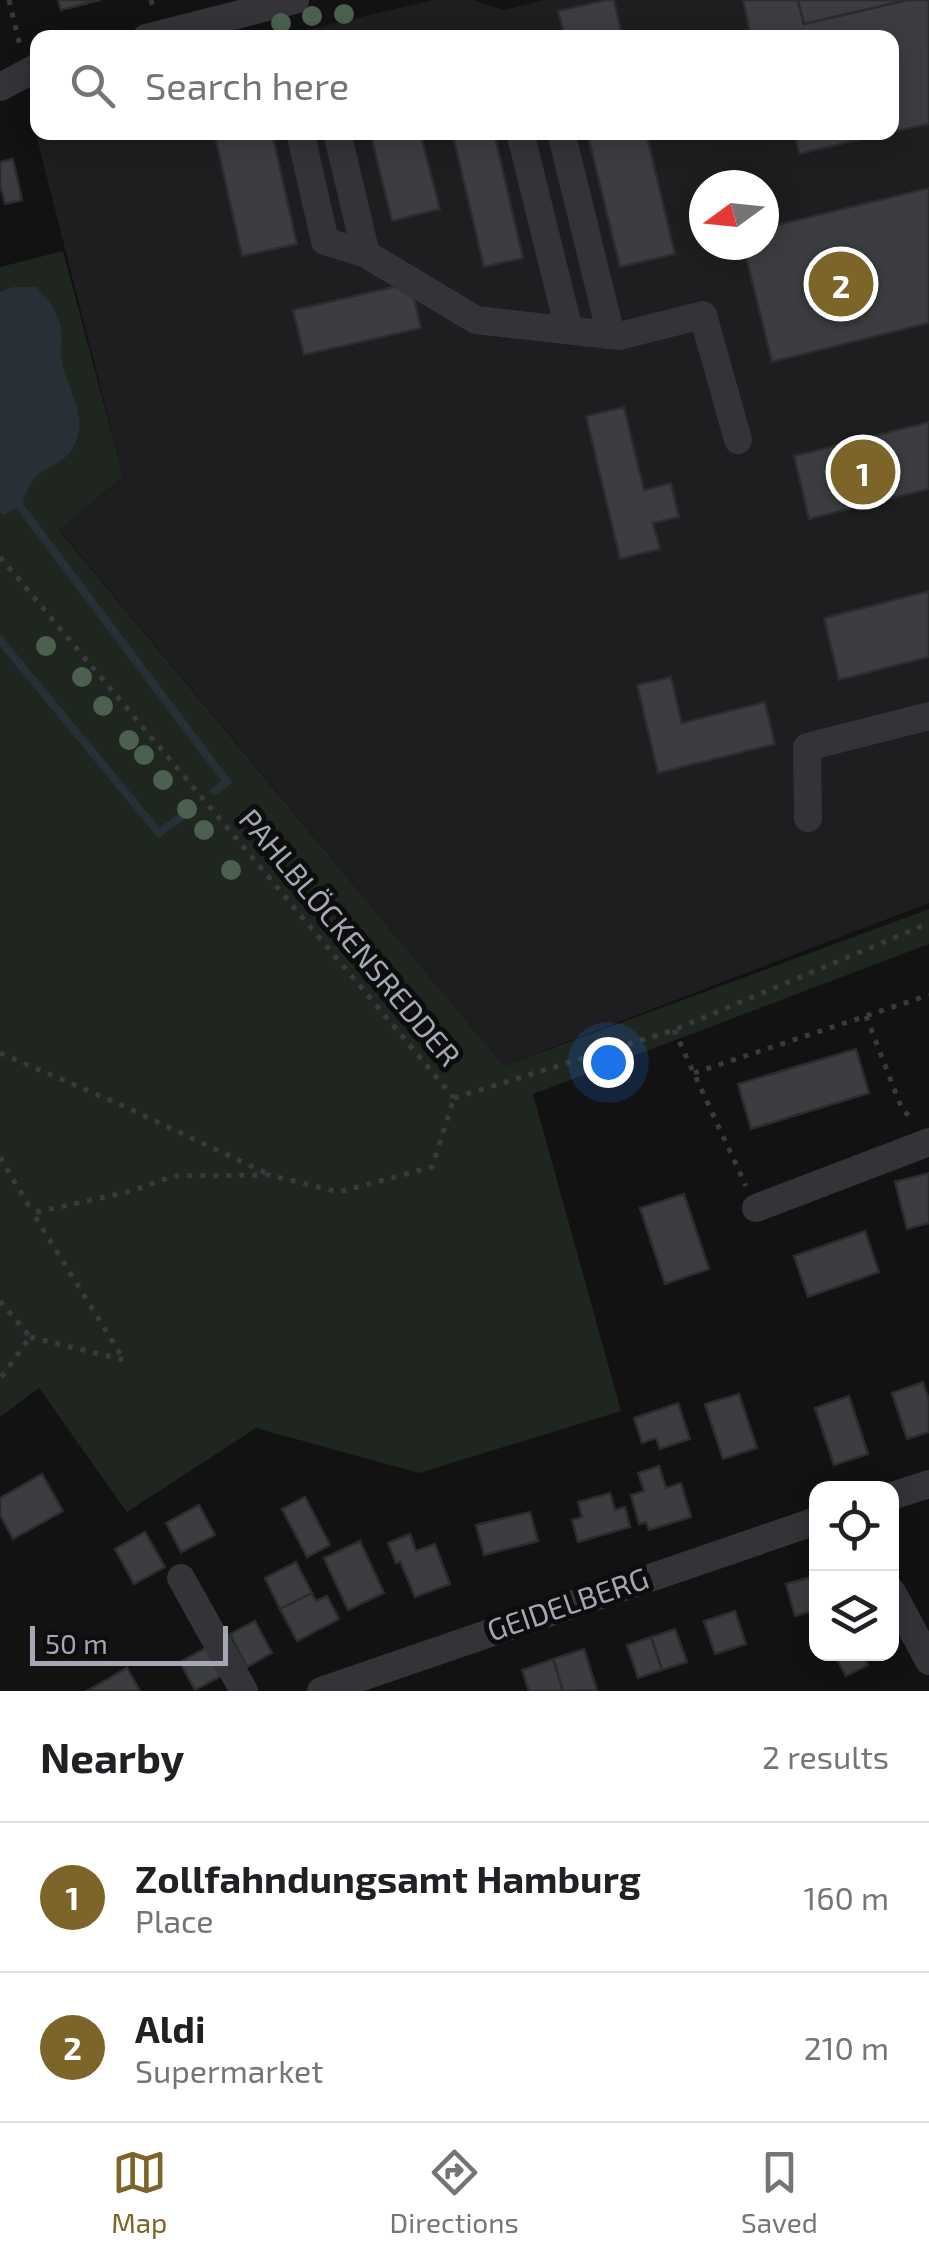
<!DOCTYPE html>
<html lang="en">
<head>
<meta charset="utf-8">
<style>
  body { margin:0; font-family:"Exo 2",sans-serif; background:#f6f6f6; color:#202124 }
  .controls { position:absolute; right:30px; bottom:30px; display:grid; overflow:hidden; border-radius:20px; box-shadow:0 5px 25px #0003 }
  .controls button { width:90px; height:90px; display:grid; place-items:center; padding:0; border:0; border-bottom:2px solid #e0e0e0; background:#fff; color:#202124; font:50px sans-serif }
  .compass { position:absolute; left:689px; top:170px; width:90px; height:90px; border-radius:50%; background:#fff; box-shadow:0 5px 25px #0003; rotate:255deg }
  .scale { position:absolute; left:30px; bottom:25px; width:198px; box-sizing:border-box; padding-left:10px; border:5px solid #a3a8b4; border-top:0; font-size:28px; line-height:35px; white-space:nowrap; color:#a3a8b4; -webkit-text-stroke:8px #0d0d0e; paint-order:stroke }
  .you { position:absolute; left:608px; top:1062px; width:35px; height:35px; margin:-25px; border:8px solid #fff; border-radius:50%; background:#1a73e8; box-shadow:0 0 0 15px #1a73e833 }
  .badge { display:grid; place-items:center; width:65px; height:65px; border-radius:50%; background:#7d6428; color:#fff; font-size:32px; font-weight:700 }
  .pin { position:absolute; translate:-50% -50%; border:5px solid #fff; box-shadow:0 2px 10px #0006 }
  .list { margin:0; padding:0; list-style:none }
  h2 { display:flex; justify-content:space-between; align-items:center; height:130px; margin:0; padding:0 40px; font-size:42px }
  h2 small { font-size:32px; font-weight:400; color:#757577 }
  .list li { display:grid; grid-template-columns:65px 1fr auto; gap:30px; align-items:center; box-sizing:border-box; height:150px; padding:0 40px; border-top:2px solid #e0e0e0 }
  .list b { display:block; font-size:38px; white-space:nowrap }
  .list p { margin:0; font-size:32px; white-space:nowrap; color:#757577 }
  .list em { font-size:32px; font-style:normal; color:#757577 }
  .icon { flex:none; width:55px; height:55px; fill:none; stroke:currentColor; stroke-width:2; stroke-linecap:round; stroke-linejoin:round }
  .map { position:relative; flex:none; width:929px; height:1691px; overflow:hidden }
  .search { position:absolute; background:#fff; box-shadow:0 5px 25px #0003; left:30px; right:30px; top:30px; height:110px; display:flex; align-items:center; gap:25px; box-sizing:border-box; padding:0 35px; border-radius:20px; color:#757577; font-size:38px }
  .sheet { height:430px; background:#fff }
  nav { display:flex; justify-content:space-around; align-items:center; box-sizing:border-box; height:140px; border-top:2px solid #e0e0e0; background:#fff; font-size:28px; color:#757577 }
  nav a { display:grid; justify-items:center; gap:5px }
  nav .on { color:#7d6428 }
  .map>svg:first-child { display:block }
</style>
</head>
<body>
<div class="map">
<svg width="929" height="1691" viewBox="0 0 929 1691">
  <rect width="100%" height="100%" fill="#121213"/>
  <path fill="#1e1e20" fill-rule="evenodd" d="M433 0H473L504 10 544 0H929V903L504 1066 59 529 123 476 30 111 37 108 38 132H892V38L277 37ZM704 185H764V245H704Z"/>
  <polygon fill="#1e261f" points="63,251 123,476 59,530 504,1066 929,909 929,944 533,1094 621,1411 419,1473 256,1428 127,1512 39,1388 0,1417 0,267"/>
  <path fill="#283037" d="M14 287H36C46 297 53 304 58 318 64 333 60 342 61 357 64 385 88 412 76 441 63 475 33 457 23 504L4 515 0 513V292Z"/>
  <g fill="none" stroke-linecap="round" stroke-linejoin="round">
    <g stroke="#283037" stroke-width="8">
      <polyline points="20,506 227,782 215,791"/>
      <polyline points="0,640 159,833 193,808"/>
    </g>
  </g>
  <g fill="#3c3d40" stroke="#2c2c2f" stroke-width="2.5">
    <polygon points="58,0 100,0 61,10"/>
    <polygon points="606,0 614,0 623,38 565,38 558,11"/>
    <polygon points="743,0 798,0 804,24 907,0 929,0 929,124 892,132 892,38 751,38"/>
    <polygon points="798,0 907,0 804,24"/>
    <polygon points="214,132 272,132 297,244 242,256"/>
    <polygon points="370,132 420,132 440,209 392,221"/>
    <polygon points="452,132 494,132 523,258 484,267"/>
    <polygon points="587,132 646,132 675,254 620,267"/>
    <polygon points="794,132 891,132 799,154"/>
    <polygon points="13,159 22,200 5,204 0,185 0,162"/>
    <polygon points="929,188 929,323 772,362 743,245 764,245 764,228"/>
    <polygon points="411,283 421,328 304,355 293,310"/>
    <polygon points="624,407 644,490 671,483 679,517 653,523 660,549 620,559 586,416"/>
    <polygon points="929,422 929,489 809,519 794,456"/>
    <polygon points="929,591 929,657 839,680 824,618"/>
    <polygon points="671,677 682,723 765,702 775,744 658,773 637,685"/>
    <polygon points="856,1049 869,1093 751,1129 738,1084"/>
    <polygon points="929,1173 929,1223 907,1229 895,1182"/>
    <polygon points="684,1194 709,1269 665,1284 640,1208"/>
    <polygon points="865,1231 879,1272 808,1297 794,1256"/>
    <polygon points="923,1382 929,1400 929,1432 907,1439 892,1393"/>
    <polygon points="739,1394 757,1448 723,1459 705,1404"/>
    <polygon points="849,1396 868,1454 834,1465 815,1408"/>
    <polygon points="678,1403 690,1439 660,1449 656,1438 642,1443 634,1418"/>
    <polygon points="659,1466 666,1488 681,1483 691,1517 649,1530 646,1522 639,1524 631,1495 644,1491 638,1473"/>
    <polygon points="42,1474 63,1511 13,1539 0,1515 0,1498"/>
    <polygon points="610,1493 615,1510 625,1507 630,1527 578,1542 572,1520 582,1517 578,1502"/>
    <polygon points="305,1497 330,1545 307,1557 282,1509"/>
    <polygon points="199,1505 215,1535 181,1552 166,1523"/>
    <polygon points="530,1512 538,1541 484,1555 476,1525"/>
    <polygon points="145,1532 165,1567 134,1584 115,1549"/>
    <polygon points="410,1534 416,1551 435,1544 450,1584 415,1597 400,1561 396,1563 388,1543"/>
    <polygon points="360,1541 384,1593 348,1610 324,1558"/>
    <polygon points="296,1562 312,1593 280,1609 265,1578"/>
    <polygon points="816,1576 816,1610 795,1616 786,1584"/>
    <polygon points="312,1593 316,1601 327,1596 339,1619 297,1641 280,1609"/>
    <polygon points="735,1611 746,1644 715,1654 704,1621"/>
    <polygon points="255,1621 272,1653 247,1667 230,1634"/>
    <polygon points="675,1629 687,1662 662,1670 651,1637"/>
    <polygon points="651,1637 662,1670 638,1678 627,1645"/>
    <polygon points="206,1648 221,1676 195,1690 180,1662"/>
    <polygon points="584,1649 597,1690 563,1691 553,1659"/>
    <polygon points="834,1654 863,1654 868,1665 846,1676"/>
    <polygon points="553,1659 563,1691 529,1691 522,1670"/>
    <polygon points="127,1668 140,1691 87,1691"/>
  </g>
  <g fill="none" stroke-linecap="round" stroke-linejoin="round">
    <g stroke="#393a3f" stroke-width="5" stroke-dasharray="5 8" stroke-linecap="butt">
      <polyline points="9,0 20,46"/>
      <polyline points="151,0 154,12"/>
      <polyline points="0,557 454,1098"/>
      <polyline points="866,1016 902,1109 914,1121"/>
      <polyline points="674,1030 746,1186"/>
      <polyline points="0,1053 119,1104 266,1173"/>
      <polyline points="694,1073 929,995"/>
      <polyline points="454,1098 674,1030 929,923"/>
      <polyline points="0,1157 33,1213"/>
      <polyline points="0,1301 30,1337 0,1379"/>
      <polyline points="30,1337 124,1360 33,1213 131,1191 174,1176 269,1175 339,1192 432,1167 454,1098"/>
    </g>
    <g stroke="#333338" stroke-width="28">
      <polyline points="146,38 295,0"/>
      <polyline points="0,87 38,67"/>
      <polyline points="300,132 325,241 366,254"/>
      <polyline points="337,132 366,254 476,320 619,336 703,315 738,440"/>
      <polyline points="520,132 569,330"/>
      <polyline points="561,132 611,335"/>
      <polyline points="808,818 807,747 929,716"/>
      <polyline points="756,1208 929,1142"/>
      <polyline points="892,1496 929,1484"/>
      <polyline points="181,1578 244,1691"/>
      <polyline points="892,1592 929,1661"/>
      <polyline points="321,1691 816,1521"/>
    </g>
  </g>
  <g fill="#4b604e">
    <circle cx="344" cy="14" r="10"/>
    <circle cx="312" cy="16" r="10"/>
    <circle cx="281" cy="23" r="10"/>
    <circle cx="46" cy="646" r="10"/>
    <circle cx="82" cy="677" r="10"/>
    <circle cx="103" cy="706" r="10"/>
    <circle cx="129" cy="740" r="10"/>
    <circle cx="144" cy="755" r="10"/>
    <circle cx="163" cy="780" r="10"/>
    <circle cx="187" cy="809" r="10"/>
    <circle cx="204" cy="830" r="10"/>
    <circle cx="231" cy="870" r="10"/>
  </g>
  <g text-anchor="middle" stroke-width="10" stroke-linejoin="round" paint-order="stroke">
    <g font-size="30" fill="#a3a8b4" stroke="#0d0d0e">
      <text transform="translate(349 938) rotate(50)" y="10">PAHLBLÖCKENSREDDER</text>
      <text transform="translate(568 1605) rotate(-19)" y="10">GEIDELBERG</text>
    </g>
  </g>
</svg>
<div class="controls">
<button><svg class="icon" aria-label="locate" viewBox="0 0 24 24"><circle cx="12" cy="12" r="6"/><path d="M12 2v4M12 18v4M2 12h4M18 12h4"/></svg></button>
<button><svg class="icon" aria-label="layers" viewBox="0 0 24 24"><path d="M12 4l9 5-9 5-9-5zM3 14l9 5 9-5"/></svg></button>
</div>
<svg class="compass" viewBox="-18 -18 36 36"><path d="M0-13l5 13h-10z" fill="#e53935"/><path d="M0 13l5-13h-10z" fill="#757577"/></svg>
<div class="scale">50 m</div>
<div class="you"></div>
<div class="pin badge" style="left:863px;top:472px">1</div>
<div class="pin badge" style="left:841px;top:284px">2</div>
<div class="search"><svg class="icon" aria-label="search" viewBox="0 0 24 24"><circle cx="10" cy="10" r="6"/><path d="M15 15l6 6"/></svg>Search here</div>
</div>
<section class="sheet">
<h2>Nearby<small>2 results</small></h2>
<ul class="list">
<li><span class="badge">1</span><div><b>Zollfahndungsamt Hamburg</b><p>Place</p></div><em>160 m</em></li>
<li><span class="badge">2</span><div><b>Aldi</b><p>Supermarket</p></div><em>210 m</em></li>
</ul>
</section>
<nav>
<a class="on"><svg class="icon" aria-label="map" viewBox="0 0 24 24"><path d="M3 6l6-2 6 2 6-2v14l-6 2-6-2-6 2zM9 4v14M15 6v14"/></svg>Map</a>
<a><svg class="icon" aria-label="directions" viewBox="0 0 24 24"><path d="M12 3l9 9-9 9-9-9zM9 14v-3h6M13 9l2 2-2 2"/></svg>Directions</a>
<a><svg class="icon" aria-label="saved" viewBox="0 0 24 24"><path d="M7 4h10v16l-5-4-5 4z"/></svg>Saved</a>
</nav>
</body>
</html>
